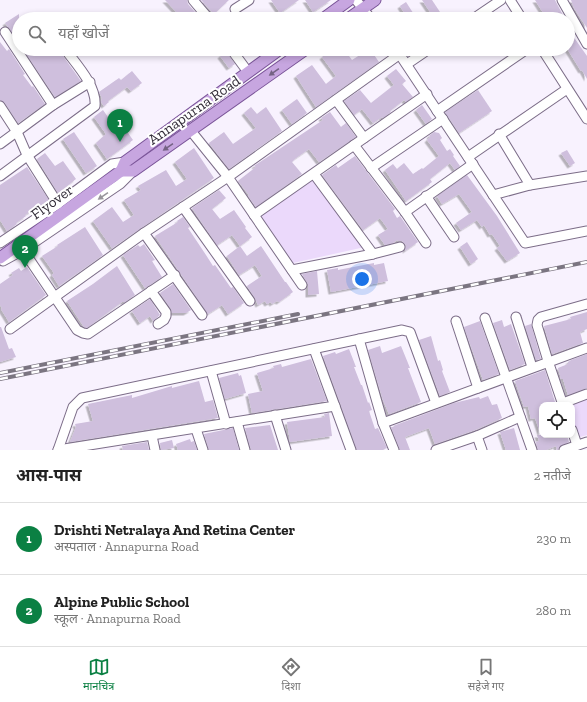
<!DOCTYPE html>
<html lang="hi">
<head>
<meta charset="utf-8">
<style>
  body { margin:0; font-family:"Zilla Slab","Noto Sans Devanagari",serif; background:#f2f2f2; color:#222 }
  .controls { position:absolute; right:12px; bottom:12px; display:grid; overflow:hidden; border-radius:8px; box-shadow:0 2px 6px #0003 }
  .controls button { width:36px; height:36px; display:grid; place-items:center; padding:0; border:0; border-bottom:1px solid #e0e0e0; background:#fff; color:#222; font:20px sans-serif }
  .you { position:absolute; left:362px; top:279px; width:14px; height:14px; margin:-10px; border:3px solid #fff; border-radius:50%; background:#1a73e8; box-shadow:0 0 0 6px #1a73e833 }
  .badge { display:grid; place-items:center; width:26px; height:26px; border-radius:50%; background:#0b8043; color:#fff; font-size:13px; font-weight:700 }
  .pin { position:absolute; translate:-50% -33px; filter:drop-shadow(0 1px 2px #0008) }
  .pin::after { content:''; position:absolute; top:21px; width:14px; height:12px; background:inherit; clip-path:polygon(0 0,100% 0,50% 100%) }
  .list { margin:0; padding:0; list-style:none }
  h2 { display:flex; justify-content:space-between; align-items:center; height:52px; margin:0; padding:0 16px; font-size:17px }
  h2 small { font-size:13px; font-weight:400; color:#767676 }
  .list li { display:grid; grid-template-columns:26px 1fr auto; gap:12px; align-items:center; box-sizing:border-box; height:72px; padding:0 16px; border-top:1px solid #e0e0e0 }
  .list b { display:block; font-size:15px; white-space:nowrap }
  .list p { margin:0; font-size:13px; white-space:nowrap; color:#767676 }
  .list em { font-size:13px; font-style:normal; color:#767676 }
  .icon { flex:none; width:22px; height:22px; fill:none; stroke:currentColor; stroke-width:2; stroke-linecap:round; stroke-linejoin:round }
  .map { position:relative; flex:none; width:587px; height:450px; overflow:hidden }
  .search { position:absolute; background:#fff; box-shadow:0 2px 6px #0003; left:12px; right:12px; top:12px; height:44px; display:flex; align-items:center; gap:10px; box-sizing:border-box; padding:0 14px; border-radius:22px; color:#767676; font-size:15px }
  .sheet { height:196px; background:#fff }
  nav { display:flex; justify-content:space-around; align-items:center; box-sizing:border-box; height:56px; border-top:1px solid #e0e0e0; background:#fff; font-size:11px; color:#767676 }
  nav a { display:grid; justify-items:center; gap:2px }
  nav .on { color:#0b8043 }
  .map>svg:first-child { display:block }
</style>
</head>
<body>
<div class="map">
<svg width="587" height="450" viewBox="0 0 587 450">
  <defs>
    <filter id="shadow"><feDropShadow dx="-2.5" dy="2.5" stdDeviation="0" flood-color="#0004"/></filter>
  </defs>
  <rect width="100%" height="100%" fill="#f8f2fe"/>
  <g fill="#ebd9fb">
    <polygon points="314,178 365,247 293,263 261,216"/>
    <polygon points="587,399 587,435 577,438 572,423 572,405 571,405"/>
  </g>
  <g fill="#cfbfdd" filter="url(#shadow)">
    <polygon points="165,0 187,0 188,4 196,13 195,13 200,19 183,19"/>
    <polygon points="201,0 229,0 214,14"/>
    <polygon points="271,0 299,0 280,13"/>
    <polygon points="305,0 331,0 313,12"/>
    <polygon points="422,0 432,0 440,12 433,16"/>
    <polygon points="535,0 555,0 564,17 560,19 547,19"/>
    <polygon points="571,0 587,0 587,28 574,8"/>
    <polygon points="406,2 417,19 408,19 400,6"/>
    <polygon points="19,14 19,42 5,23"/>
    <polygon points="568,29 587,56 587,79 582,70 581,71 568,50"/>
    <polygon points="0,42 7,51 9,49 25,74 23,75 32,87 33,86 45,104 18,123 5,103 0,100"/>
    <polygon points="23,49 58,49 81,81 55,97"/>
    <polygon points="332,49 344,49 352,60 363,53 359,49 370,49 379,62 316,107 296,76 312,65 326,84 336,76 322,57"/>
    <polygon points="226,51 235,64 229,68 220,56"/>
    <polygon points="396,69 406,81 402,84 413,97 406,102 404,100 390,111 391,112 383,118 382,117 373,123 362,109 354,115 344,101 360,90 371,103 394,85 387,76"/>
    <polygon points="132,71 142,83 131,91 127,87 108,101 109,102 104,106 101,102 102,98 99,92 119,78 121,80"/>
    <polygon points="478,90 492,111 459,133 445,112"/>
    <polygon points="297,99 307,113 292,124 282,110"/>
    <polygon points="422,105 432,119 426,124 416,110"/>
    <polygon points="251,107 257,114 266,107 282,131 229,169 209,143 224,132 233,144 256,128 244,113"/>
    <polygon points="103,110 115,127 121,123 133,140 107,159 96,143 106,134 94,117"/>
    <polygon points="330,112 341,127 346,123 356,137 319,162 309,149 296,158 292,162 302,174 256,207 248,196 249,195 238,181 256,167 254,166 323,120 321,118"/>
    <polygon points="74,132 97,166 86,173 63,139"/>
    <polygon points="434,132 439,133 442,138 440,140 447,151 450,149 454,155 453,156 460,166 455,170 450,163 430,179 432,182 406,201 385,170 393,164 397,169 404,163 413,174 422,168 423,169 439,156 427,140 430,137 429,136"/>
    <polygon points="194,148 214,178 112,248 93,221 112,207 123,222 134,215 124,200 141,190 138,186 166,170 176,186 187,179 175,162"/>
    <polygon points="567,150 575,163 570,166 561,153"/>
    <polygon points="45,153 55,166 63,161 76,179 58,193 37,159"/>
    <polygon points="355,156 395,209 393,211 397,218 400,216 418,242 405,251 406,245 402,241 398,241 397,240 393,243 385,245 378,235 388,229 380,218 363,230 322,175 336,165 338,168"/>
    <polygon points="27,167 49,200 25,215 26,216 16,223 17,224 7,231 0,220 0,185"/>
    <polygon points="467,175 497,216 520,253 507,261 497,248 500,246 492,234 490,235 484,225 482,227 477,220 461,230 456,223 472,212 459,194 442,204 437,196"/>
    <polygon points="219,190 226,198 212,209 220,219 234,210 246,227 245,228 252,237 240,246 232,235 217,245 192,208"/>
    <polygon points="183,217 190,227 188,228 206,255 213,266 215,265 231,288 233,287 244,303 228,314 222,305 208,314 155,236 178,222 177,221"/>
    <polygon points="85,227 103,255 59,286 52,275 54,273 42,256 58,246 57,245"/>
    <polygon points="467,242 478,259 471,264 460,247"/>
    <polygon points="144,244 155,260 152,261 162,277 145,288 123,255 138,245 140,247"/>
    <polygon points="240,246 247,256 261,246 285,282 286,282 293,292 279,302 277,301 272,304 271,302 267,304 265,301 258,305 255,298 247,286 262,276 255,265 239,275 227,256"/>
    <polygon points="374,263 374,265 384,263 388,281 331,292 327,270 338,268 338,270"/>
    <polygon points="117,266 135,295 125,302 122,302 87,328 84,327 67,301 93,284"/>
    <polygon points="27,267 46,295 9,322 1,309 2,308 0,305 0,284 13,275 11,273 19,268 21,271"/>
    <polygon points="317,271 319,294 308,295 308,284 302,274"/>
    <polygon points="173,284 191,310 186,313 172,313 171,309 160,293"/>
    <polygon points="150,299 160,315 153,321 150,316 140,323 132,311"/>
    <polygon points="587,312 587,329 580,332 583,343 552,354 544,326 571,319 570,317"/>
    <polygon points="502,320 504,327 511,324 525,364 510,370 493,323"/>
    <polygon points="480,321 499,374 483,380 464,327"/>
    <polygon points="531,324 541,359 536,360 525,326"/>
    <polygon points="0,327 1,327 9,349 12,348 16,357 0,362"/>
    <polygon points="431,336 438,361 440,360 443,370 442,371 450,392 440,396 419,340"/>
    <polygon points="380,346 382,353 401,346 410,368 408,368 421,402 389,414 383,400 368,350"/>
    <polygon points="349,349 356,367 354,367 361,385 362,385 368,403 369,402 372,410 369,411 375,429 378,428 387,448 382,450 357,450 323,356 335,352 336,354"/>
    <polygon points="587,354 587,388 568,395 563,379 561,379 558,368 568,364 568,362 571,360"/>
    <polygon points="311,359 327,401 252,413 248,394 263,391 257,373 274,368 273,366 281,364 282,367"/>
    <polygon points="545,370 556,405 542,405 541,435 535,418 531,419 528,406 524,407 515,381"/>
    <polygon points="238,373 239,376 241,375 246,393 225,399 219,378"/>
    <polygon points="199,381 205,402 213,400 218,418 70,442 76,427 75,424 93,421 88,404 132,395 132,398 172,386 172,388"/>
    <polygon points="488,396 492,405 497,404 502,418 475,430 435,444 429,428 405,437 410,450 400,450 391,427 394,427 393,426 454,403 479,397 480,399"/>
    <polygon points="329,413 332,436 290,442 287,422 325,417 324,414"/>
    <polygon points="270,425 278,450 251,450 245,428"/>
    <polygon points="233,428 239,450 209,450 204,434"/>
    <polygon points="514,428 520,450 506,450 500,432"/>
    <polygon points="537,435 567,435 569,442 560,446 558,450 557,450 556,446 546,450 538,450 536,442 539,441"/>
    <polygon points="190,439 191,442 194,441 197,450 178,450 176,444"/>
    <polygon points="172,440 174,448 161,450 160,443"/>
    <polygon points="147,442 149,450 123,450 122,446"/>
  </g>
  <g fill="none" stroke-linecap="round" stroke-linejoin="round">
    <defs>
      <g id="minor">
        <polyline points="193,0 209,19"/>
        <polyline points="356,0 371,19"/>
        <polyline points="510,0 522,19"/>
        <polyline points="562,0 587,44"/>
        <polyline points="235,9 249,0"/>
        <polyline points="473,19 501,0"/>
        <polyline points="5,32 53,105"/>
        <polyline points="231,49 248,72"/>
        <polyline points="396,49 525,243 587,231"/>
        <polyline points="542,49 587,119"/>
        <polyline points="407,64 429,49"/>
        <polyline points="336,100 364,138"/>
        <polyline points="0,106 17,132 27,155 58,204"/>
        <polyline points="437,111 527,49"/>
        <polyline points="191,131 228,177 302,285"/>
        <polyline points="499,134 530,185"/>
        <polyline points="0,144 53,105 90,82"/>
        <polyline points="354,145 405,212 426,243"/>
        <polyline points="468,157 567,89"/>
        <polyline points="371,168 443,119"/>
        <polyline points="314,174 373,254"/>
        <path d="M0 176 95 106C97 86 76 64 65 49"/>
        <polyline points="493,195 530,185 587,176"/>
        <polyline points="426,196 454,237"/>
        <polyline points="183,207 250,301"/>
        <polyline points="405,212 473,164"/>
        <polyline points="254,215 427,94"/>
        <polyline points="144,233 202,315"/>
        <polyline points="0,243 58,204 112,164 125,162"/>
        <polyline points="23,250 77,330 83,333 88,334 175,275"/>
        <polyline points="3,261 23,250 120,184 133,171"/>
        <polyline points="292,270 373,254 400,247"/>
        <polyline points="151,291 166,312 166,316 164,320 158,324"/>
        <polyline points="516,317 532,367"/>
        <polyline points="485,318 532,450"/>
        <polyline points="456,321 478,388"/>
        <polyline points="10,329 144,233 228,177 400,54"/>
        <polyline points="359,339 383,423 394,450"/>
        <polyline points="314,349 351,450"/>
        <polyline points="211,371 226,424"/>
        <polyline points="563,403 587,394"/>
        <polyline points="563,405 548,361 537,325 538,320 541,317 587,304"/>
        <polyline points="275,415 286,450"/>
        <polyline points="237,422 245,450"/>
        <polyline points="383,423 587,348"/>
        <polyline points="196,429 203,450"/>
        <polyline points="572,430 577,445"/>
        <polyline points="152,436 155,450"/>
        <polyline points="477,436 482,450"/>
        <polyline points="58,450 73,407 82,398 402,330 410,332 436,403"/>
        <path d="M58 450C151 436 243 420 335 406"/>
        <polyline points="436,450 477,436 520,417"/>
        <polyline points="564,450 587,442"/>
      </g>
      <g id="major">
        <polyline points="323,19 349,0"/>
        <polyline points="348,19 375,0"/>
        <polyline points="121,171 133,171 306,49"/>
        <polyline points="0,258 121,171 125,162 280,49"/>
      </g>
    </defs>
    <use href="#minor" stroke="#7c6d88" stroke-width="11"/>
    <use href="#major" stroke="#7a5498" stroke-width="13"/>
    <use href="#minor" stroke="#fff" stroke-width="9"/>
    <use href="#major" stroke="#c7a6e0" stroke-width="11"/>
    <defs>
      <g id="rail">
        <polyline points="0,373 298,314"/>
        <polyline points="0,379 587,262"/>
      </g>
    </defs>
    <use href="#rail" stroke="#7b7581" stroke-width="4"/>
    <use href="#rail" stroke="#fff" stroke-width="2.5" stroke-dasharray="8" stroke-linecap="butt"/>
  </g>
  <defs><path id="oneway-solid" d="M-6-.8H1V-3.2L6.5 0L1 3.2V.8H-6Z"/></defs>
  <g fill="#746283">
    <use href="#oneway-solid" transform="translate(274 72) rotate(145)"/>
    <use href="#oneway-solid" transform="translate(168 147) rotate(146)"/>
  </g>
  <use fill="#98959b" href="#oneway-solid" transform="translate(103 196) rotate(146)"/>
  <g text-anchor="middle" stroke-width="4" stroke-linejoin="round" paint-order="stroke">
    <g font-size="15" fill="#312b37" stroke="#fff">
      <text transform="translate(194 110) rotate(-35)" y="5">Annapurna Road</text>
      <text transform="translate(52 202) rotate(-36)" y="5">Flyover</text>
    </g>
  </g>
</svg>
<div class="controls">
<button><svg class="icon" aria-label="locate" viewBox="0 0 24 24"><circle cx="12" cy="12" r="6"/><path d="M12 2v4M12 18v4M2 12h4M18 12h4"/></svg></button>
</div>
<div class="you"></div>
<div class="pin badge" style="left:120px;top:142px">1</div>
<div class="pin badge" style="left:25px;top:268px">2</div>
<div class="search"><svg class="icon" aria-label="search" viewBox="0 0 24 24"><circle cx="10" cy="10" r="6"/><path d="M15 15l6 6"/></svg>यहाँ खोजें</div>
</div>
<section class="sheet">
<h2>आस-पास<small>2 नतीजे</small></h2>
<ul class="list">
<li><span class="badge">1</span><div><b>Drishti Netralaya And Retina Center</b><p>अस्पताल · Annapurna Road</p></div><em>230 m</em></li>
<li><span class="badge">2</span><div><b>Alpine Public School</b><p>स्कूल · Annapurna Road</p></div><em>280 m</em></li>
</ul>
</section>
<nav>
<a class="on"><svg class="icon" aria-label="map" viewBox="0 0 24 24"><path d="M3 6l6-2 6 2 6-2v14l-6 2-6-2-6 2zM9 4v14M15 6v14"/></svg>मानचित्र</a>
<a><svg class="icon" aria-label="directions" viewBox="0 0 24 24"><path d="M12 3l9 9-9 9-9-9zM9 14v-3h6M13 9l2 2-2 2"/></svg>दिशा</a>
<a><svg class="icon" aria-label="saved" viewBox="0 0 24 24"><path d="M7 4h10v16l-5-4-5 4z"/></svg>सहेजे गए</a>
</nav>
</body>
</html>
